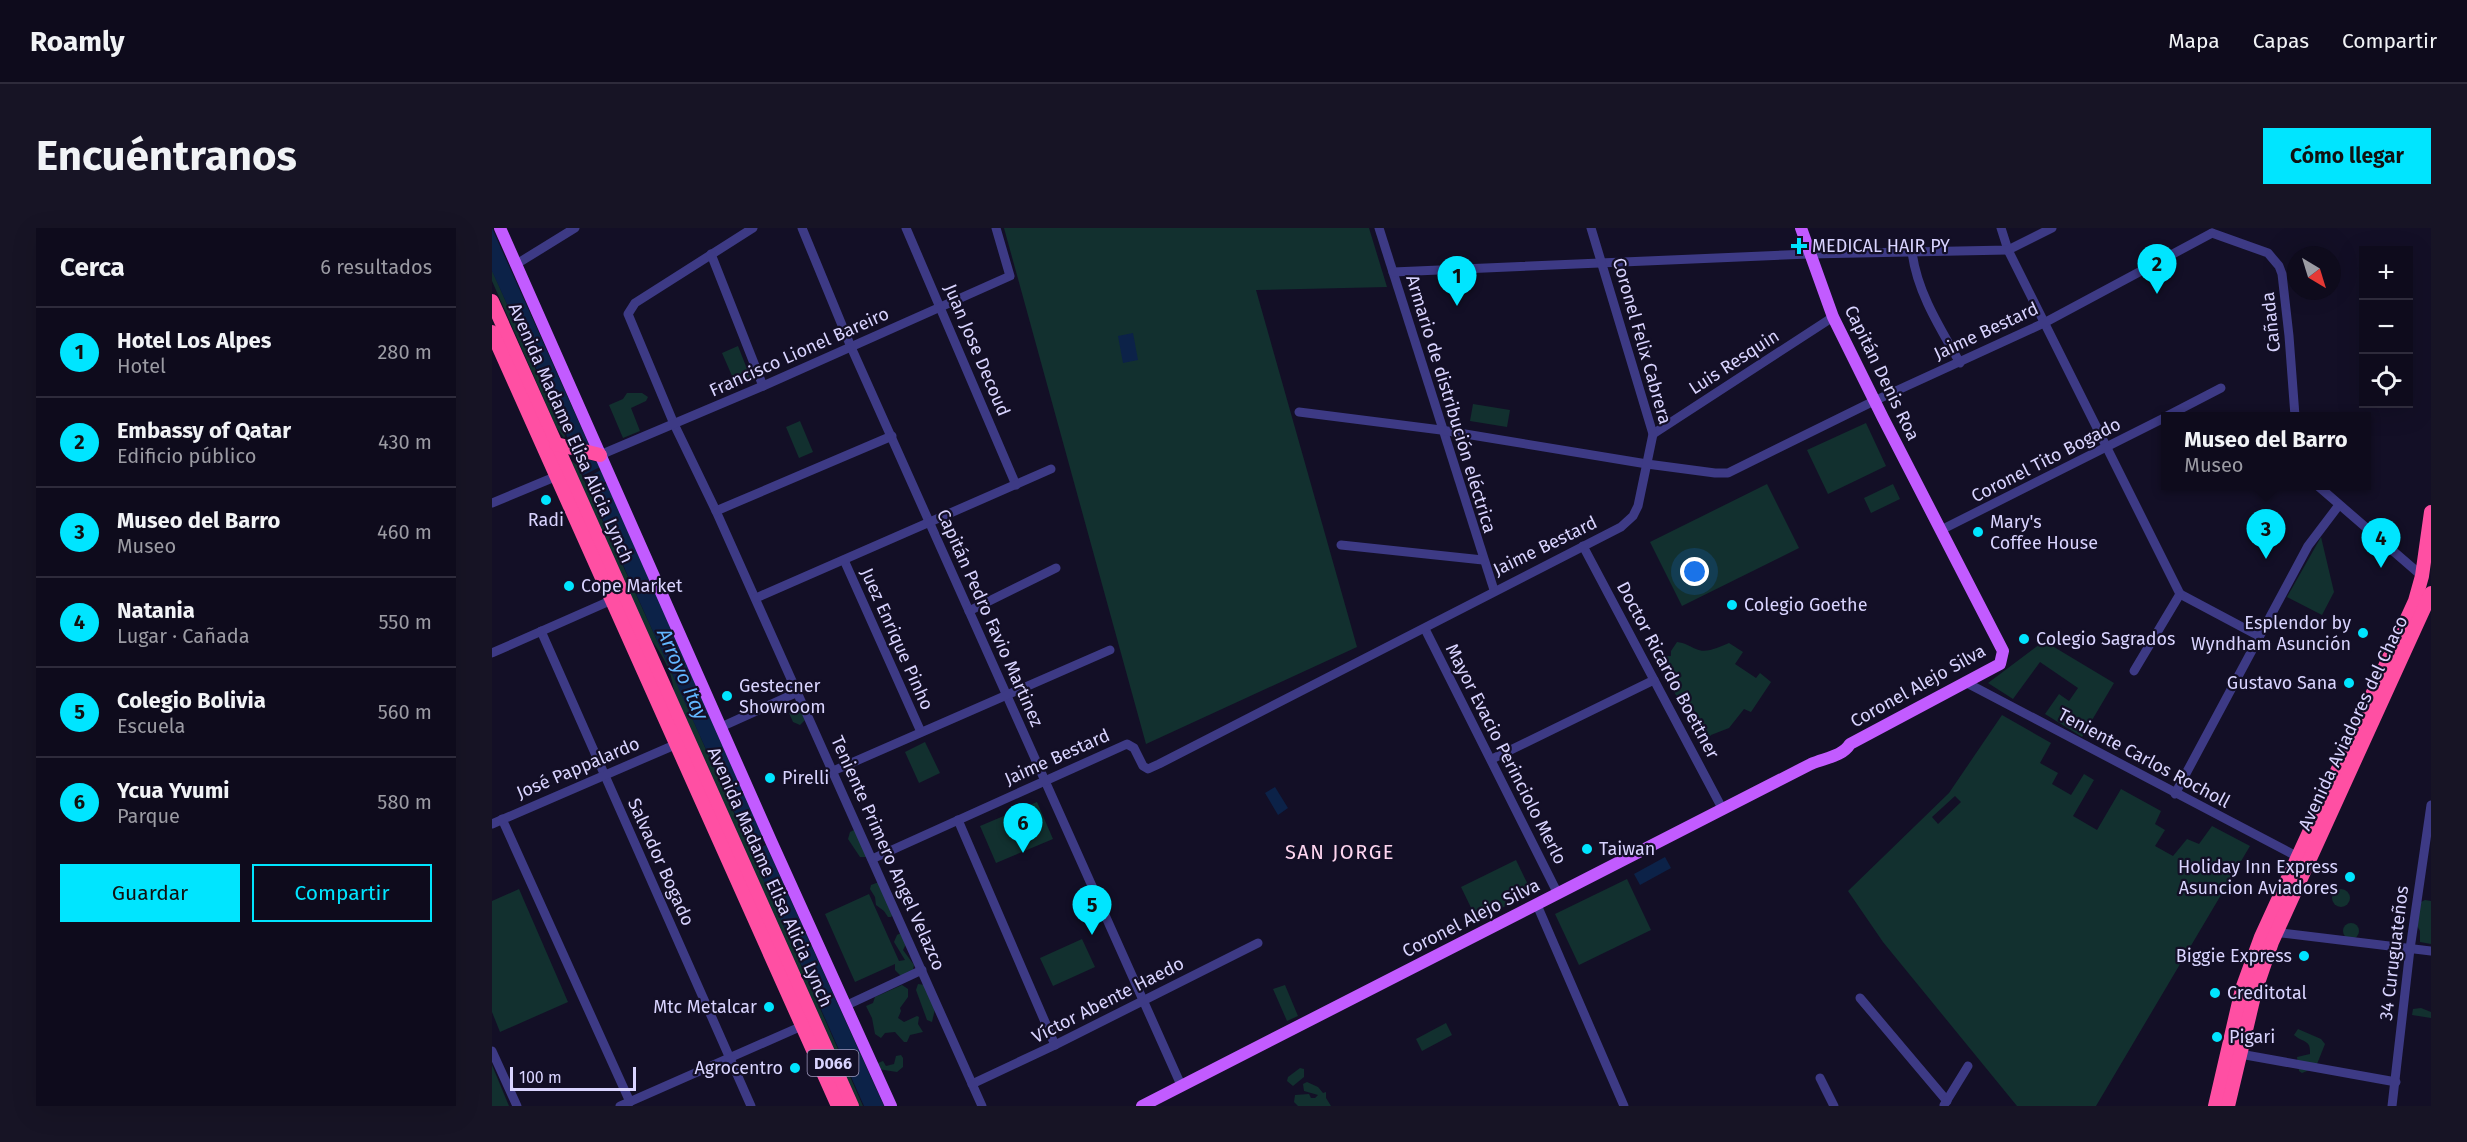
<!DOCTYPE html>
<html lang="es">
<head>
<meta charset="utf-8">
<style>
  body { margin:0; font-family:"Fira Sans",sans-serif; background:#171425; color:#f1f3f6 }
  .controls { position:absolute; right:18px; top:18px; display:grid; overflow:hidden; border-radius:0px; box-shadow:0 6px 24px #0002 }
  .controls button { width:54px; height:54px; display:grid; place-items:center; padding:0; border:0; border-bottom:2px solid #2e2b3b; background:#0e0b1c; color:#f1f3f6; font:30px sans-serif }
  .compass { position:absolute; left:1795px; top:18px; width:54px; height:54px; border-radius:50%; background:#0e0b1c; box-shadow:0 6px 24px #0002; rotate:142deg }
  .scale { position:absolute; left:18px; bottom:15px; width:126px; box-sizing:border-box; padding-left:6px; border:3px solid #d9d4ff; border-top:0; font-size:16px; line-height:21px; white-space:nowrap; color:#d9d4ff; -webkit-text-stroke:4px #130f26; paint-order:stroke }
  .you { position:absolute; left:1203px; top:344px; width:21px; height:21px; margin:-15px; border:4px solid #fff; border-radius:50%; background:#1a73e8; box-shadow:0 0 0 9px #1a73e833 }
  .badge { display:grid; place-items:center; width:39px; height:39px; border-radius:50%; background:#00e5ff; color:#111; font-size:20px; font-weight:700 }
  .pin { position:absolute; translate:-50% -50px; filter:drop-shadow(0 2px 3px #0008) }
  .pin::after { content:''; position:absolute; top:32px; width:21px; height:18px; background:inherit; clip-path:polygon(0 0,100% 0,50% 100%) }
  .popup { position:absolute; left:1669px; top:184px; width:210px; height:78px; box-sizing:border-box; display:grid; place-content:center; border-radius:0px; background:#0e0b1c; filter:drop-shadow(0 2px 4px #0005); font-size:20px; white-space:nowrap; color:#9b9ba3 }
  .popup b { font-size:22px; color:#f1f3f6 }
  .popup::after { content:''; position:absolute; left:50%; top:100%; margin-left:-12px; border:12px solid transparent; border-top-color:#0e0b1c }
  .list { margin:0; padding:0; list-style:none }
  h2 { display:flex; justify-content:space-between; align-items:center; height:78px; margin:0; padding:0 24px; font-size:26px }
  h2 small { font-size:20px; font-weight:400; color:#9b9ba3 }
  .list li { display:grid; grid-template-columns:39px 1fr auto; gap:18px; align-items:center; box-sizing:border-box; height:90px; padding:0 24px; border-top:2px solid #2e2b3b }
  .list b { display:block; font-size:22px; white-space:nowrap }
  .list p { margin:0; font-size:20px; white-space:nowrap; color:#9b9ba3 }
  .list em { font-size:20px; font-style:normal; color:#9b9ba3 }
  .actions { display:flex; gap:12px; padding:18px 24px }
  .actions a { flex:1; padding:14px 0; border:2px solid #00e5ff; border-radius:0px; text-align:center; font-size:21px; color:#00e5ff }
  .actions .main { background:#00e5ff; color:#111 }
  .icon { flex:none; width:33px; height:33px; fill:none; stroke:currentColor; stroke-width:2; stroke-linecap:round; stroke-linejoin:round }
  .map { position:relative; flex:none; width:1939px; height:878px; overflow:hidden; border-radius:0px }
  header { display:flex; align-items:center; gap:36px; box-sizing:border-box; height:84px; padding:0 30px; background:#0e0b1c; border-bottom:2px solid #2e2b3b }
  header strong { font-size:28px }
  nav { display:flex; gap:33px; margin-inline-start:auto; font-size:21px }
  .intro { display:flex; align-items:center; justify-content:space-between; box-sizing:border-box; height:144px; padding:0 36px }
  h1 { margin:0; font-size:42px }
  .button { padding:15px 27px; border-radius:0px; background:#00e5ff; color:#111; font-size:21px; font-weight:700 }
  main { display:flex; gap:36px; padding:0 36px }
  aside { flex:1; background:#0e0b1c; border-radius:0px; box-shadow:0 6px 24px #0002 }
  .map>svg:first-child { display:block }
</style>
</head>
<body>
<header>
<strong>Roamly</strong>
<nav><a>Mapa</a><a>Capas</a><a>Compartir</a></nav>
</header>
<div class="intro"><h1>Encuéntranos</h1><a class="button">Cómo llegar</a></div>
<main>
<aside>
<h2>Cerca<small>6 resultados</small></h2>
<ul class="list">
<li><span class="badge">1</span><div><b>Hotel Los Alpes</b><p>Hotel</p></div><em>280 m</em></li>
<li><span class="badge">2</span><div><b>Embassy of Qatar</b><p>Edificio público</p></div><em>430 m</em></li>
<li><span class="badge">3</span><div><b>Museo del Barro</b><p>Museo</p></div><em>460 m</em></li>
<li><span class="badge">4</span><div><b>Natania</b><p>Lugar · Cañada</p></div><em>550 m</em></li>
<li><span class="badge">5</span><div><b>Colegio Bolivia</b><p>Escuela</p></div><em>560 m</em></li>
<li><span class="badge">6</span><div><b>Ycua Yvumi</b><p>Parque</p></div><em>580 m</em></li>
</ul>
<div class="actions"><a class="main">Guardar</a><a>Compartir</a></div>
</aside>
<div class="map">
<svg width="1939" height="878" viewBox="0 0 1939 878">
  <rect width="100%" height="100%" fill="#130f26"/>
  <g fill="#12302f" fill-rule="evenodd">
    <polygon points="512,0 877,0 895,59 764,62 865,419 654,516"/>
    <polygon points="0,42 73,208 72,210 64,199 0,53"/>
    <polygon points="246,118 259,151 244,157 230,125"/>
    <polygon points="135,165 150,165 156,169 154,173 139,180 148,203 131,210 117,177 131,171"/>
    <polygon points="981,176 1018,182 1015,199 978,193"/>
    <polygon points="308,193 321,224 307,230 294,199"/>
    <polygon points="1374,195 1394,238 1336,266 1315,222"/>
    <path d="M77 231 85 237 190 467 371 878H365L182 464C180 442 169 424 156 408Z"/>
    <polygon points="1275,256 1307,320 1190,378 1158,314"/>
    <polygon points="1401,256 1408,271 1379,285 1372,270"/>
    <polygon points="1829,309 1842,364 1830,387 1795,369"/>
    <polygon points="1552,413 1622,455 1590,509 1553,486 1567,466 1577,473 1586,460 1548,434 1521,471 1496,455"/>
    <path d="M1185 414C1193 415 1197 418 1204 421 1214 426 1227 419 1237 415L1251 424 1243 436 1264 450 1268 445 1279 454 1259 484 1252 481 1237 500 1219 507 1211 517 1205 505 1209 494C1204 483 1200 477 1188 475L1164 429 1179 428V423Z"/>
    <polygon points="300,475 308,480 313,492 308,497 301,494 297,485"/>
    <path d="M1510 487 1559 515 1548 535 1566 545 1560 556 1579 567 1592 546 1602 552 1581 588 1605 602 1629 561 1669 583 1663 596 1673 602 1663 618 1681 628 1695 611 1707 616 1720 598 1758 618 1604 878H1525L1391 714 1356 663 1457 565ZM1463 568 1469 574 1446 596 1440 589Z"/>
    <polygon points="433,514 448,545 427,555 413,524"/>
    <polygon points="545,574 561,611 504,635 488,598"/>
    <polygon points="364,601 375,629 368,629 356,611 358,604"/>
    <polygon points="1024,632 1040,665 985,692 969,659"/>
    <polygon points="1135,651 1159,702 1087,737 1063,686"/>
    <polygon points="387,654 401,686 399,689 396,689 392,683 384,677 383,669 378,661 379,657"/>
    <polygon points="27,661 76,774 8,804 0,784 0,673"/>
    <circle cx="1849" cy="670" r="9"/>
    <polygon points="377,666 407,733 413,732 402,714 405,707 409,705 414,716 411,722 422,737 421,742 412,748 408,747 403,742 403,736 363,754 333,686"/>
    <polygon points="1933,672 1939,673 1939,716 1928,714 1928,703 1923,694 1929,674"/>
    <circle cx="1859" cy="703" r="8"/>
    <polygon points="590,711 603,739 561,758 548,730"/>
    <polygon points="426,756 433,757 443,781 440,794 435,792 424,762"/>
    <polygon points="410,757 416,761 416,769 408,780 409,783 406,790 412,794 425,788 427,789 426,796 431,804 418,807 415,814 412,814 403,804 393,805 389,810 383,806 380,790 374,778 381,775 383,769"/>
    <polygon points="793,757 806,788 795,793 781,761"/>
    <polygon points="1929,780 1939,784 1939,790 1920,787 1921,781"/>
    <polygon points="954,795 960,807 930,823 924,811"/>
    <path d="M1806 801 1829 811 1833 816 1825 836 1820 841 1810 845 1807 843 1805 829 1818 826C1819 811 1811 815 1802 807Z"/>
    <polygon points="409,827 411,830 411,839 405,844 386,841 386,835 391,833 394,838 402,836 404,828"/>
    <polygon points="0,837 17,878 0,878"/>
    <polygon points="808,840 812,841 812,849 801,858 795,853 796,849"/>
    <polygon points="815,854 826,859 831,865 834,864 834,870 839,878 806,878 802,874 803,867 817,866 819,870 823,870 826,867 812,863 811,856"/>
  </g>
  <g fill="#0c2248">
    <polygon points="0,0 98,219 77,213 0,43"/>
    <polygon points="641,105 646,132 631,135 626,108"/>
    <polygon points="83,228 105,234 108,239 94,246 96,249 109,242 114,253 102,263 102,265 115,255 273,612 258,619 100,268 101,264 99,265 93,251 96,249 94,246 91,247"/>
    <polygon points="783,559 796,580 786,587 773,565"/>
    <polygon points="274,617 392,878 372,878 259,624"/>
    <polygon points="1173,629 1179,640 1148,657 1142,646"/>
  </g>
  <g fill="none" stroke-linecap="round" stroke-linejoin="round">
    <g stroke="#3d3a85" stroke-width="9">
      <polyline points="261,0 143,75 136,86 182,196 224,283 490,878"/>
      <polyline points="310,0 359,119 689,857"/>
      <polyline points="414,0 524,257"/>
      <polyline points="887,0 1002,362"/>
      <polyline points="1509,0 1516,22 1688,366"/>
      <polyline points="1720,5 1776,25 1787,38 1790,46 1797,108 1803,188"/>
      <path d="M1420 24C1425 64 1448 100 1468 135"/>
      <polyline points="219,26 271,158"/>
      <polyline points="23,37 83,0"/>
      <polyline points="901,44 1317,26 1516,22 1560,0"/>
      <polyline points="807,184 949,202 1155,236 1223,245 1236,245 1382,173 1552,95 1720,5"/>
      <polyline points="1675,188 1729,160"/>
      <polyline points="1161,206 1341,89"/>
      <polyline points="108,227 271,158 518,48 504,0"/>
      <polyline points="1826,258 1930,348"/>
      <polyline points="0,275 65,248"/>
      <polyline points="224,283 400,208"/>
      <polyline points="1449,302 1674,189"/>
      <polyline points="849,317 991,332"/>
      <polyline points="1091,318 1231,582"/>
      <polyline points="352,332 429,504"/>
      <polyline points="1688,366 1767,408"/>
      <polyline points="264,370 559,241"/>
      <polyline points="477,383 564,340"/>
      <polyline points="933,401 1066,666"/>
      <polyline points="49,403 259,878"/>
      <polyline points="0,425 120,372"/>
      <polyline points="1642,443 1688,366"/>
      <polyline points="1473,454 1808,630"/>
      <polyline points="229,499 306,464"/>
      <polyline points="1000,531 1162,452"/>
      <polyline points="341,543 618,422"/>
      <polyline points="1683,566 1816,318 1847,277"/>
      <polyline points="10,591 138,874"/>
      <polyline points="466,592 563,817"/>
      <polyline points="0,596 185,516"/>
      <polyline points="380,631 635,516 642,520 651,538 656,541 667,536 1129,299 1141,288 1146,278 1161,206 1099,0"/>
      <polyline points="1045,677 1132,878"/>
      <polyline points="1781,704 1939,723"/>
      <polyline points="1368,770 1455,873"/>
      <polyline points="353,778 430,742"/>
      <polyline points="0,823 25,878"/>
      <polyline points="1748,826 1904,854"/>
      <polyline points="1328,850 1342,878"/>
      <polyline points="480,856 563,817 766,715"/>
      <polyline points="1452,877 1476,838"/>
      <polyline points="128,878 310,798"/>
      <polyline points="1900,878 1918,721 1939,577"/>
    </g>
    <g stroke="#c25bff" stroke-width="12">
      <polyline points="8,0 279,613 399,878"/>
      <path d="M650 878 1319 536C1332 530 1350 529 1358 516L1508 436 1511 423 1391 190 1341 89 1309 0"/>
    </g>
    <g stroke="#ff4fa3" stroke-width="14">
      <polyline points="0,73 360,878"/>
      <polyline points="0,104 346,878"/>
      <polyline points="64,216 108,227"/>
      <polyline points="1723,878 1750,761 1769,709 1923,373 1930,348 1939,284"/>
      <polyline points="1736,878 1763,764 1780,714 1939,365"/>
    </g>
  </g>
  <g fill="#00e5ff" stroke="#130f26" stroke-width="2">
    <path d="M1304 9h6v6h6v6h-6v6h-6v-6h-6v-6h6z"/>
    <circle cx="54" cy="272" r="6"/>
    <circle cx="1486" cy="304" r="6"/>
    <circle cx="77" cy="358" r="6"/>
    <circle cx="1240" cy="377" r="6"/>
    <circle cx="1871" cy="405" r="6"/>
    <circle cx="1532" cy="411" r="6"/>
    <circle cx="1857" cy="455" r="6"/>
    <circle cx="235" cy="468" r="6"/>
    <circle cx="278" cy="550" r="6"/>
    <circle cx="1095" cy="621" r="6"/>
    <circle cx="1858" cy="649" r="6"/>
    <circle cx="1812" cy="728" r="6"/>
    <circle cx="1723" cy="765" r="6"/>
    <circle cx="277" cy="779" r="6"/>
    <circle cx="1725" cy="809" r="6"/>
    <circle cx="303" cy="840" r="6"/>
  </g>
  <g text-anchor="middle" stroke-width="4.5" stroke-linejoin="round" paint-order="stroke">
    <rect fill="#130f26" stroke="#9e99be" stroke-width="1.5" x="315.5" y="822" width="51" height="26" rx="4.5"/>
    <g font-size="16" font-weight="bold" fill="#d9d4ff">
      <text x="341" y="841">D066</text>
    </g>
    <g font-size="18" fill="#d9d4ff" stroke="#130f26" text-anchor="start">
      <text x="1320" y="24">MEDICAL HAIR PY</text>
      <text x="54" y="298" text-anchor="middle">Radi</text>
      <text x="1498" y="300">Mary's<tspan x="1498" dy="21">Coffee House</tspan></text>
      <text x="89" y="364">Cope Market</text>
      <text x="1252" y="383">Colegio Goethe</text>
      <text x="1859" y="401" text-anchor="end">Esplendor by<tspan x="1859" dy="21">Wyndham Asunción</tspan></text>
      <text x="1544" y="417">Colegio Sagrados</text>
      <text x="1845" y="461" text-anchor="end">Gustavo Sana</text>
      <text x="247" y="464">Gestecner<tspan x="247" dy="21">Showroom</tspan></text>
      <text x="290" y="556">Pirelli</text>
      <text x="1107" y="627">Taiwan</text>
      <text x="1846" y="645" text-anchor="end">Holiday Inn Express<tspan x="1846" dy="21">Asuncion Aviadores</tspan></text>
      <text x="1800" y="734" text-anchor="end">Biggie Express</text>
      <text x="1735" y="771">Creditotal</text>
      <text x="265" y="785" text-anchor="end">Mtc Metalcar</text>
      <text x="1737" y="815">Pigari</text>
      <text x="291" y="846" text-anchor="end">Agrocentro</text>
    </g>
    <g font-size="18" fill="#d9d4ff" stroke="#130f26">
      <text transform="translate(1779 94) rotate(-96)" y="6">Cañada</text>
      <text transform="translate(1494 103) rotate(-25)" y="6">Jaime Bestard</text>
      <text transform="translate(1150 113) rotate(74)" y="6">Coronel Felix Cabrera</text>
      <text transform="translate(485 122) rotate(67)" y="6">Juan Jose Decoud</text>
      <text transform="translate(307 124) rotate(-24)" y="6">Francisco Lionel Bareiro</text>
      <text transform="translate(1242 134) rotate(-33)" y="6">Luis Resquin</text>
      <text transform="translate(1390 145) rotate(64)" y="6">Capitán Denis Roa</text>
      <text transform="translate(959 176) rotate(73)" y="6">Armario de distribución eléctrica</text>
      <text transform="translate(79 205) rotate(66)" y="6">Avenida Madame Elisa Alicia Lynch</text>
      <text transform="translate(1554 232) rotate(-27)" y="6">Coronel Tito Bogado</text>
      <text transform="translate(1053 318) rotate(-26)" y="6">Jaime Bestard</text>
      <text transform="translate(498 390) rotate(66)" y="6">Capitán Pedro Favio Martinez</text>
      <text transform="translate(405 411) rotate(66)" y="6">Juez Enrique Pinho</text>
      <text transform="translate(1176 442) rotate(62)" y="6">Doctor Ricardo Boettner</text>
      <text transform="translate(1426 458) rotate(-29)" y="6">Coronel Alejo Silva</text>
      <text transform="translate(1861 495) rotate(-65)" y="6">Avenida Aviadores del Chaco</text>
      <text transform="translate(1014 526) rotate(63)" y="6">Mayor Evacio Perinciolo Merlo</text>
      <text transform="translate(565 529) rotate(-24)" y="6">Jaime Bestard</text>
      <text transform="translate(1652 530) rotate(28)" y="6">Teniente Carlos Rocholl</text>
      <text transform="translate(86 540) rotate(-23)" y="6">José Pappalardo</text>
      <text transform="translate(396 625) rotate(66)" y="6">Teniente Primero Angel Velazco</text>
      <text transform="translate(169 634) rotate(66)" y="6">Salvador Bogado</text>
      <text transform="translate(278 649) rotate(66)" y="6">Avenida Madame Elisa Alicia Lynch</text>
      <text transform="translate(979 690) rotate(-27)" y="6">Coronel Alejo Silva</text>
      <text transform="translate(1902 725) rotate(-83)" y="6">34 Curuguateños</text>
      <text transform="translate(616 772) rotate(-27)" y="6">Víctor Abente Haedo</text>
    </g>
    <g font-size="20" font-style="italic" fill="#62b6ff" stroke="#130f26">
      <text transform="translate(191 446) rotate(66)" y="7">Arroyo Itay</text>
    </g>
    <g font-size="20" letter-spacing="1.5" fill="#ffd6f0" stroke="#130f26">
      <text x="848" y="631">SAN JORGE</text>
    </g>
  </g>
</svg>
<div class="controls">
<button>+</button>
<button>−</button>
<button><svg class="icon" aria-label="locate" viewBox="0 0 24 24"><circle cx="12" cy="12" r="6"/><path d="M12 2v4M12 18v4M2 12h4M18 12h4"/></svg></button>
</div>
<svg class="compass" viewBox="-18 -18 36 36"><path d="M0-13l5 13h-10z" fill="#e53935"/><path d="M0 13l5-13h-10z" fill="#9b9ba3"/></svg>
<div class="scale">100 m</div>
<div class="you"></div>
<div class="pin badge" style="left:965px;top:78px">1</div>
<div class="pin badge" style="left:1665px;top:66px">2</div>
<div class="pin badge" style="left:1774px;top:331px">3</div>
<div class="popup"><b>Museo del Barro</b>Museo</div>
<div class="pin badge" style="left:1889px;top:340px">4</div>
<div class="pin badge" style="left:600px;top:707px">5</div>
<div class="pin badge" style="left:531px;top:625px">6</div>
</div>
</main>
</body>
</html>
